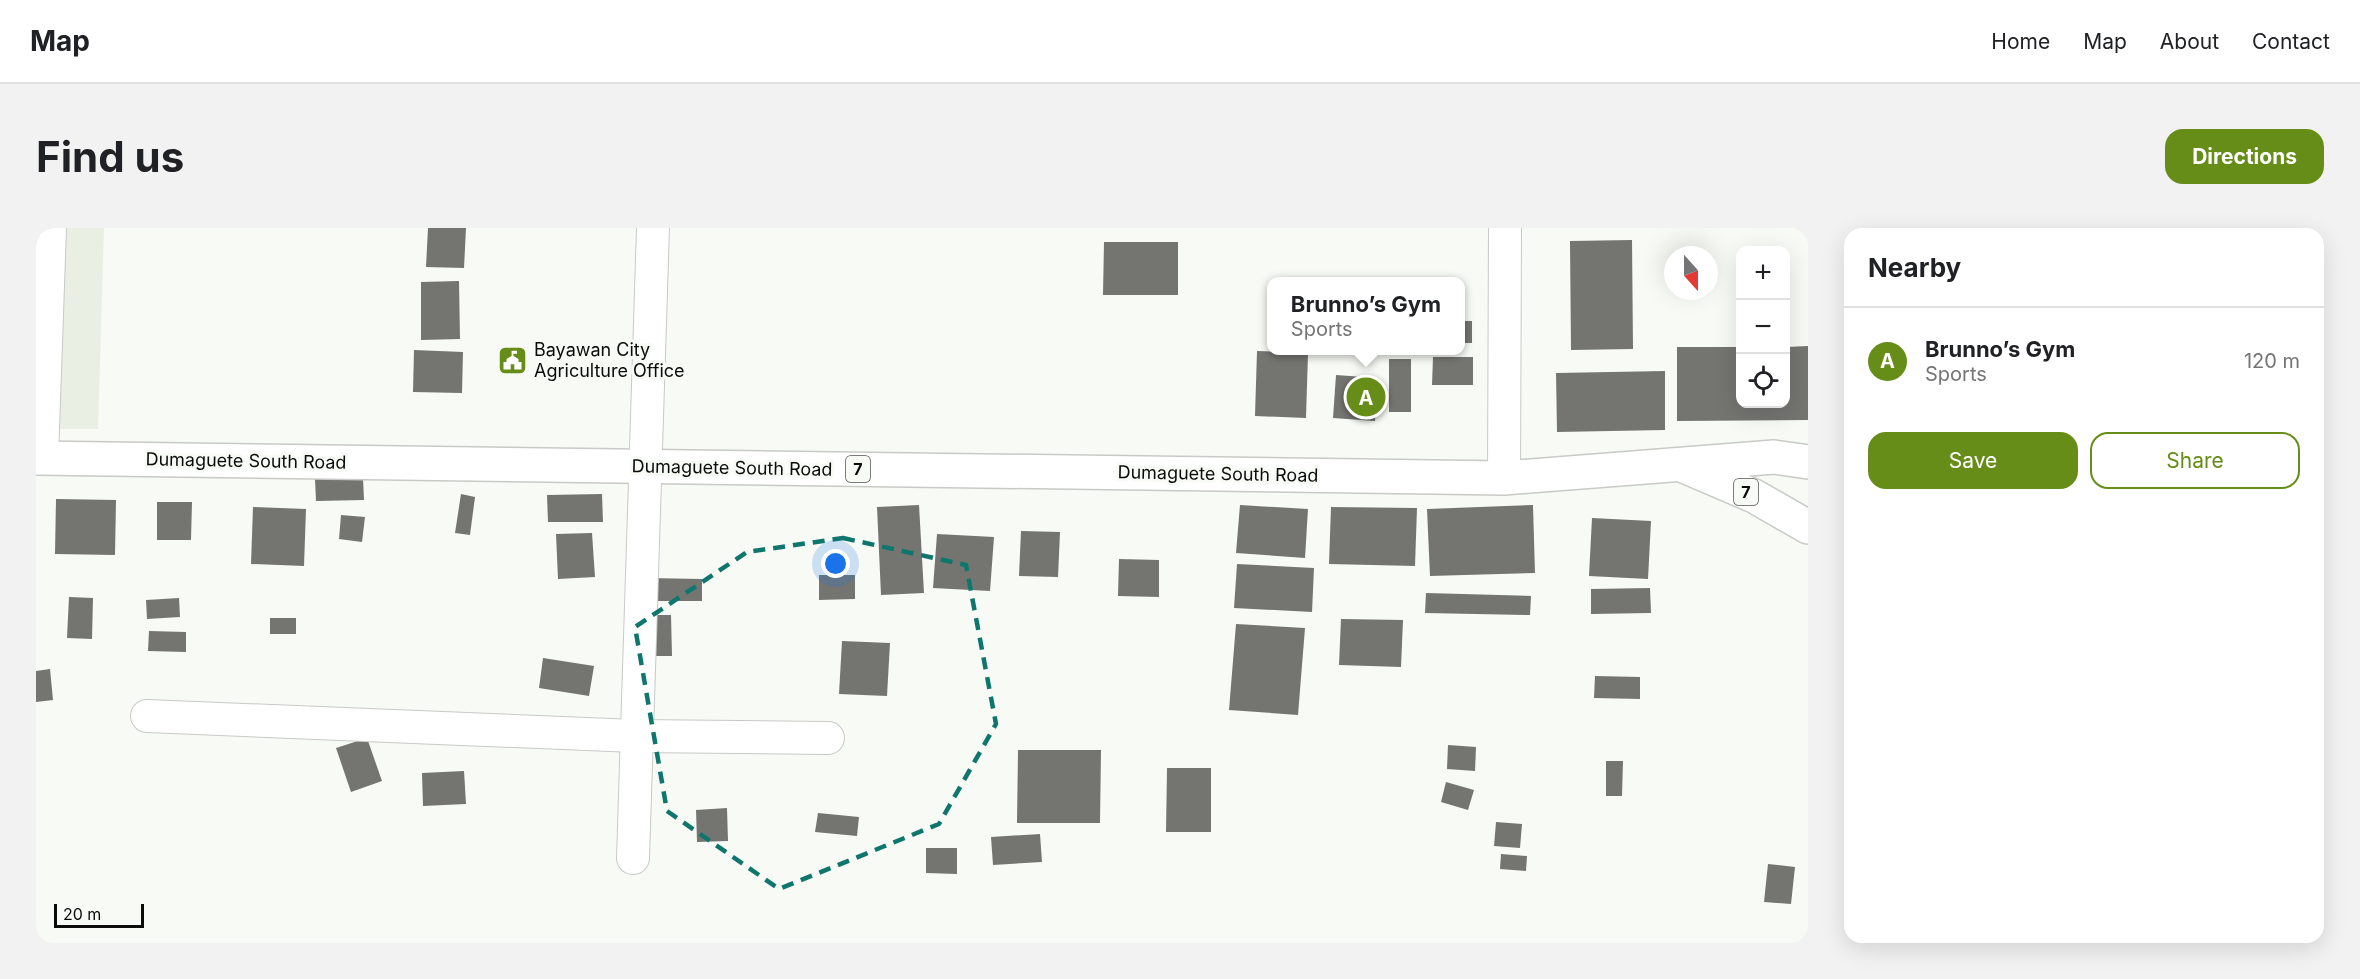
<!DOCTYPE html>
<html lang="en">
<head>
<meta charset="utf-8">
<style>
  body { margin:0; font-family:Inter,sans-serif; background:#f2f2f2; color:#202124 }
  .controls { position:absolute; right:18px; top:18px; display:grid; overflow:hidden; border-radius:12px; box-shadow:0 6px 24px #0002 }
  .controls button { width:54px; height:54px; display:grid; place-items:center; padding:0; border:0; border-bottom:2px solid #e0e0e0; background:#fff; color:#202124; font:30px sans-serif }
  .compass { position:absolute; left:1628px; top:18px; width:54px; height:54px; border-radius:50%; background:#fff; box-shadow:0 6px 24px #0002; rotate:159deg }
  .scale { position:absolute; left:18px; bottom:15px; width:90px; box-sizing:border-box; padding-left:6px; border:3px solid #0b0c0a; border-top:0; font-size:16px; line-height:21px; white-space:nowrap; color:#0b0c0a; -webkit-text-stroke:4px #f8faf5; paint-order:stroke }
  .you { position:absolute; left:800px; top:336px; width:21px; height:21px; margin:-15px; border:4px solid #fff; border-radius:50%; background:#1a73e8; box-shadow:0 0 0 9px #1a73e833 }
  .badge { display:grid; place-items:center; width:39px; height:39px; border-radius:50%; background:#668d18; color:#fff; font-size:20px; font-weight:700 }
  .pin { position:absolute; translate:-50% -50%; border:3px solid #fff; box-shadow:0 2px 6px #0006 }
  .popup { position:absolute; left:1231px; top:49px; width:198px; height:78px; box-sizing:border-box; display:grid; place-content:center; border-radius:12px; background:#fff; filter:drop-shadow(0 2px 4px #0005); font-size:20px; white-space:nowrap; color:#757577 }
  .popup b { font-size:22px; color:#202124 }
  .popup::after { content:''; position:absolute; left:50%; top:100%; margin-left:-12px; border:12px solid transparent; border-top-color:#fff }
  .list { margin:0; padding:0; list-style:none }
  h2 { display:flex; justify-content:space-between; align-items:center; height:78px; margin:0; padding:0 24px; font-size:26px }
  h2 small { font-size:20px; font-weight:400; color:#757577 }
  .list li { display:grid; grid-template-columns:39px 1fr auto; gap:18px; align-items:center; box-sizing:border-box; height:108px; padding:0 24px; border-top:2px solid #e0e0e0 }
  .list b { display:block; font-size:22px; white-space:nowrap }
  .list p { margin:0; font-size:20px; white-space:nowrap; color:#757577 }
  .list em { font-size:20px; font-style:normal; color:#757577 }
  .actions { display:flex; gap:12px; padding:18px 24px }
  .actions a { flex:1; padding:14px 0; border:2px solid #668d18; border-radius:18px; text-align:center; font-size:21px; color:#668d18 }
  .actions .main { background:#668d18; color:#fff }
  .icon { flex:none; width:33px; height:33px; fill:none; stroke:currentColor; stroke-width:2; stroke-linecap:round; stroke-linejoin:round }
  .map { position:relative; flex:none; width:1772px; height:715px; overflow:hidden; border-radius:18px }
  header { display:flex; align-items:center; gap:36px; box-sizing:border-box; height:84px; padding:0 30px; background:#fff; border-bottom:2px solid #e0e0e0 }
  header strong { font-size:28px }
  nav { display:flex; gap:33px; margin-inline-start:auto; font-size:21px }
  .intro { display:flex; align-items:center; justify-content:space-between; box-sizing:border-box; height:144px; padding:0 36px }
  h1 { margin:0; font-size:42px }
  .button { padding:15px 27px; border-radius:18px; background:#668d18; color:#fff; font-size:21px; font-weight:700 }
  main { display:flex; gap:36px; padding:0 36px }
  aside { flex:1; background:#fff; border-radius:18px; box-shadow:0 6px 24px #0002 }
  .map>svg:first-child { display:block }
</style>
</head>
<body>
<header>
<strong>Map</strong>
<nav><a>Home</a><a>Map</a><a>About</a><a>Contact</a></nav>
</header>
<div class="intro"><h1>Find us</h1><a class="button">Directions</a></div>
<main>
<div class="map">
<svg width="1772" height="715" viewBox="0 0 1772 715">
  <rect width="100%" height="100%" fill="#f8faf5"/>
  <polygon fill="#eaefe3" points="0,0 68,0 62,201 0,201"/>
  <g fill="#747571">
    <polygon points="392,0 430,0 428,40 390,39"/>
    <polygon points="1596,12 1597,121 1535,122 1534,13"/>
    <polygon points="1068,14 1142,14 1142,67 1067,67"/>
    <polygon points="423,53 424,111 385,112 385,54"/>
    <rect x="1424" y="93" width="12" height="22"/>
    <polygon points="1772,118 1772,192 1641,193 1641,119 1704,119 1704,176 1750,176 1750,119"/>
    <polygon points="378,122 427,124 426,165 377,164"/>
    <polygon points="1221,123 1272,125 1270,190 1219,188"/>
    <polygon points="1397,129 1437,129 1437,157 1396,157"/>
    <rect x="1353" y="131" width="22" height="53"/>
    <polygon points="1629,143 1629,202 1521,204 1520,145"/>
    <polygon points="1300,147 1342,150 1339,193 1297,190"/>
    <polygon points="327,250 328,272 280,273 279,251"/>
    <polygon points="425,266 439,269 434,307 419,305"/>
    <polygon points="566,266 567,294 512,294 511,267"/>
    <polygon points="20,271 80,272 79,327 19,326"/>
    <polygon points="121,274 156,274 155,312 121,312"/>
    <polygon points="883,277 888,365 845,367 841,279"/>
    <polygon points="1204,277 1272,281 1269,330 1200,325"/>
    <polygon points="1497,277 1499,345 1394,348 1391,281"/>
    <polygon points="217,279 270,281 268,338 215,336"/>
    <polygon points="1295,279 1381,280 1379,338 1293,336"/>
    <polygon points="305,287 329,289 326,314 303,311"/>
    <polygon points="1556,290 1615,293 1612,351 1553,348"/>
    <polygon points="985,303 1024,304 1022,349 983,348"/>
    <polygon points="556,305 559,349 522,351 520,306"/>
    <polygon points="901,306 958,309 954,363 897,360"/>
    <polygon points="1083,331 1123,332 1123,369 1082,368"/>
    <polygon points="1201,336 1278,340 1276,384 1198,380"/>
    <polygon points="783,347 819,347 819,371 783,372"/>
    <polygon points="611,350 666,351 666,373 611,373"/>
    <polygon points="1614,360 1615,385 1555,386 1555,361"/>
    <polygon points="1390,365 1495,368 1494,387 1389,385"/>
    <polygon points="33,369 57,370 56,411 31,410"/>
    <polygon points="143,370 144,389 111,391 110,372"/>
    <polygon points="611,387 635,387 636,428 611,428"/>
    <rect x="234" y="390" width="26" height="16"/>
    <polygon points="1305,391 1367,392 1365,439 1303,437"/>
    <polygon points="1200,396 1269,400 1262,487 1193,482"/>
    <polygon points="113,403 150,404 150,424 112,423"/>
    <polygon points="806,413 854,415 851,468 803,466"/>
    <polygon points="507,430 558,438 553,468 503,460"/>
    <polygon points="14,441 17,472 0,474 0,443"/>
    <polygon points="1559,448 1604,449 1604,471 1558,470"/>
    <polygon points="331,510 346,553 315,564 300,520"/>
    <polygon points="1412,517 1440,519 1439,543 1411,541"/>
    <polygon points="982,522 1065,522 1064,595 981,595"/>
    <polygon points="1570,533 1587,533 1586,568 1570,568"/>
    <polygon points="1131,540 1175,540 1175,604 1130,604"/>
    <polygon points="428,543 430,576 387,578 386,545"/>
    <polygon points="1410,554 1438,562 1432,582 1405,574"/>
    <polygon points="691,580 692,613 661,614 660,582"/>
    <polygon points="782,585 823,589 821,608 779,604"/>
    <polygon points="1460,594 1486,596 1484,620 1458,618"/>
    <polygon points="1004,606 1006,634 957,637 955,609"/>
    <polygon points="890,620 921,620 921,646 890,645"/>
    <polygon points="1465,626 1491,628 1490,643 1464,641"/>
    <polygon points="1732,636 1759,639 1755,676 1728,674"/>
  </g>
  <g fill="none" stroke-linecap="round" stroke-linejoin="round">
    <defs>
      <g id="minor">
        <polyline points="6,230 14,0"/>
        <polyline points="1468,250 1469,0"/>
        <polyline points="111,488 599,508 792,510"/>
        <polyline points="597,630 617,0"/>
      </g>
      <g id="highway">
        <polyline points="0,230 1468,250 1738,229 1772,234"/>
        <polyline points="1648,238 1718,268 1772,299"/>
      </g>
    </defs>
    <use href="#minor" stroke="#c8cac6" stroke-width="34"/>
    <use href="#highway" stroke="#c8cac6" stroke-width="36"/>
    <use href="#minor" stroke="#fff" stroke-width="32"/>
    <use href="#highway" stroke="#fff" stroke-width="33"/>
  </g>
  <path fill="none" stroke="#0f766e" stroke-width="4.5" stroke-dasharray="12 8" stroke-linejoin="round" d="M807 310 930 337 960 496 903 596 743 661 631 583 599 399 711 324Z"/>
  <defs>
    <symbol id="civic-square" viewBox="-11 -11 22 22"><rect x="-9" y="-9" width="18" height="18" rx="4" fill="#668d18" stroke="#f8faf5"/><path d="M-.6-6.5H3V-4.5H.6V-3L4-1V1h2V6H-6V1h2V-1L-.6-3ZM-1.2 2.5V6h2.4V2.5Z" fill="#fff"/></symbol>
  </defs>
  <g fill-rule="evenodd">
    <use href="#civic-square" x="460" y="116" width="33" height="33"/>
  </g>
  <g text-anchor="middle" stroke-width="6" stroke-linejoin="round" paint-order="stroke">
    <g fill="#f8faf5" stroke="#525350" stroke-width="1.5">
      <rect x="810" y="228" width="24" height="26" rx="4.5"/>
      <rect x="1698" y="251" width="24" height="26" rx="4.5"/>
    </g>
    <g font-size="16" font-weight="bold" fill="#0b0c0a">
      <text x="822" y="247">7</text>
      <text x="1710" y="270">7</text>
    </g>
    <g font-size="18" fill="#0b0c0a" stroke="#f8faf5" text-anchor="start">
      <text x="498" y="128">Bayawan City<tspan x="498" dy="21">Agriculture Office</tspan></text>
    </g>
    <g font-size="18" fill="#0b0c0a" stroke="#f8faf5">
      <text transform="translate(210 233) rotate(1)" y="6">Dumaguete South Road</text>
      <text transform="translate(696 240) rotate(1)" y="6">Dumaguete South Road</text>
      <text transform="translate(1182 246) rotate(1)" y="6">Dumaguete South Road</text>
    </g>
  </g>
</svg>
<div class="controls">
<button>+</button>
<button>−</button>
<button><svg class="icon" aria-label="locate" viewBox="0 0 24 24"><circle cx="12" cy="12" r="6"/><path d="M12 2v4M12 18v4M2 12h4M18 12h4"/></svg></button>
</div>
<svg class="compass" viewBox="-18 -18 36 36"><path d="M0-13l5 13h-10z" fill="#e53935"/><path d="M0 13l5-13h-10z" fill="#757577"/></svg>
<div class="scale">20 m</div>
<div class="you"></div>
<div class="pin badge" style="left:1330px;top:169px">A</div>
<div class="popup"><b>Brunno’s Gym</b>Sports</div>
</div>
<aside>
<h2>Nearby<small></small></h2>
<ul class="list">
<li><span class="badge">A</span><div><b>Brunno’s Gym</b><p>Sports</p></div><em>120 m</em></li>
</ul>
<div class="actions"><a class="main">Save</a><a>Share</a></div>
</aside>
</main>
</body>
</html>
